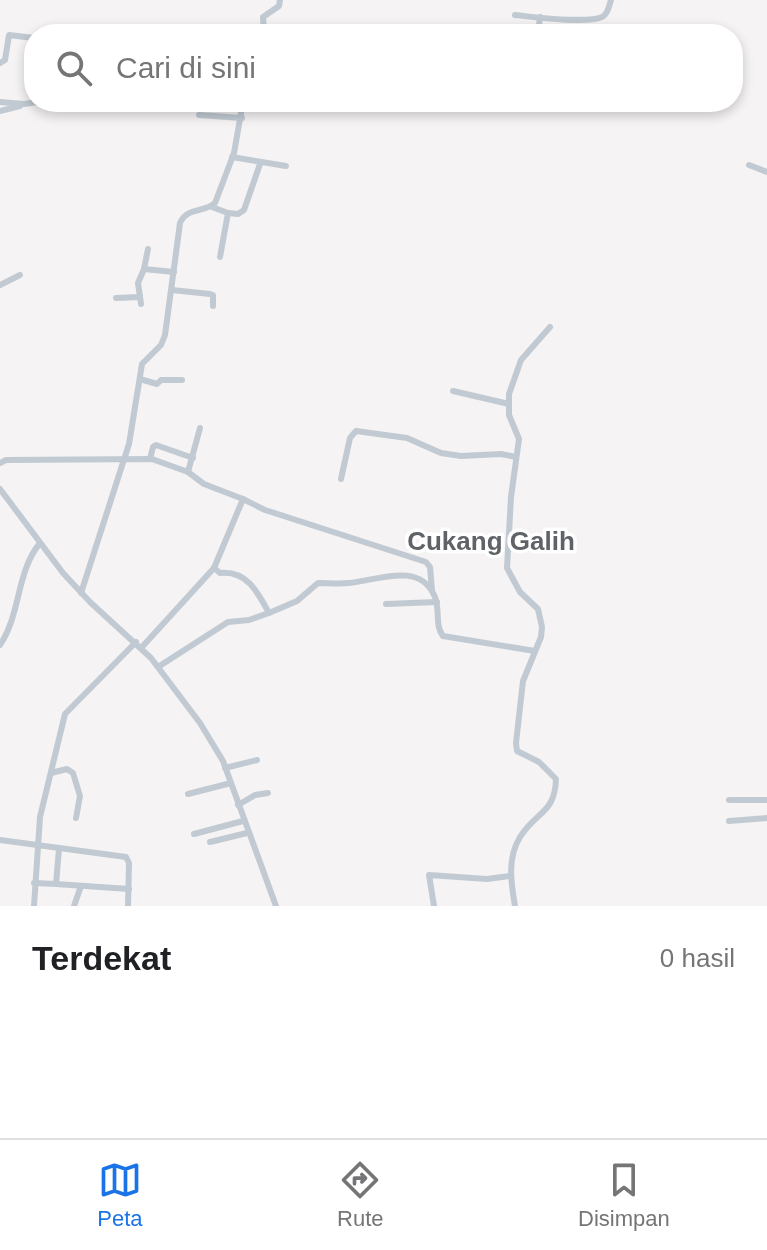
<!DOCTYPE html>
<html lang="id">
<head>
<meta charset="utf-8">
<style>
  body { margin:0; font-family:Helvetica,sans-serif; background:#f2f2f2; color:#202124 }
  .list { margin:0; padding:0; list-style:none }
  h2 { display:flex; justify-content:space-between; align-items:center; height:104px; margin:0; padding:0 32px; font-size:34px }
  h2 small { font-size:26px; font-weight:400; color:#757577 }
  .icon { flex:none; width:44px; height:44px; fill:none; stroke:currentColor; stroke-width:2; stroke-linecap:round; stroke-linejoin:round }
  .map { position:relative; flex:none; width:767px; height:906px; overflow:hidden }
  .search { position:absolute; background:#fff; box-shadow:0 4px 12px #0003; left:24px; right:24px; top:24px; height:88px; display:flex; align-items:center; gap:20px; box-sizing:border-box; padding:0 28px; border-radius:32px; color:#757577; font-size:30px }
  .sheet { height:232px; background:#fff }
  nav { display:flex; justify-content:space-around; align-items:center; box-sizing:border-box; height:112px; border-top:2px solid #e0e0e0; background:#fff; font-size:22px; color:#757577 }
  nav a { display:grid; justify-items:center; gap:4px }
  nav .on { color:#1a73e8 }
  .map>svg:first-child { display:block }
</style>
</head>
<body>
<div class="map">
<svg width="767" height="906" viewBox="0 0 767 906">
  <rect width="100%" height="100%" fill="#f5f3f3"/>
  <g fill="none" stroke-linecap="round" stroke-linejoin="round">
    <g stroke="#c1cad2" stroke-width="6">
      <path d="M515 15C534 17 585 24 602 17 608 14 609 6 611 0"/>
      <polyline points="264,34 263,17 279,6 280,0"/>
      <polyline points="538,34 540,17"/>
      <polyline points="0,63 5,60 9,35 34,38"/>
      <polyline points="0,102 24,104 38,102"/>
      <polyline points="0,111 20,106"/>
      <polyline points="199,115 242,118"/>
      <polyline points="232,157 286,166"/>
      <polyline points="749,165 767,172"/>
      <polyline points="212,207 228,213 220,257"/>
      <polyline points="228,213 238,214 244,210 260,164"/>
      <polyline points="148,249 144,269 174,272"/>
      <polyline points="0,285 20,275"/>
      <polyline points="172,290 210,294 213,295 213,306"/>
      <polyline points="116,298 140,297"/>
      <polyline points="141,304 138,283 144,269"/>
      <polyline points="140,379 157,384 161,380 182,380"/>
      <polyline points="453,391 509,404"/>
      <polyline points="150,459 153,447 156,445 193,458"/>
      <polyline points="0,463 6,460 152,459 188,472 200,428"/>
      <polyline points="341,479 350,438 356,431 407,438 441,453 461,456 501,454 516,457"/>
      <polyline points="0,489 63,573 90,602 151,658 200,723 223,761 276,906"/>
      <polyline points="243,499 265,510 426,562 430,567 432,590"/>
      <path d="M81 593 129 444 142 364 161 345 165 335 180 223C187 207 204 213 215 203L234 153 243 102"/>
      <polyline points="386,604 437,602"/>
      <path d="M269 613 297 601 318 583C328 583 339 584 349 583 375 581 419 561 434 595 441 608 434 625 443 636L535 651"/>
      <path d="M0 645C21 614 16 572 40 543"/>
      <polyline points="142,647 214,568"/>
      <path d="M158 667 228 622 249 620 269 613C258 593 247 570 220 573L214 568 243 499 204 484 188 472"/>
      <polyline points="225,768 257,760"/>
      <polyline points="51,773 67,769 73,773 80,796 76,818"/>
      <polyline points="188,794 231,783"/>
      <polyline points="729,800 767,800"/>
      <polyline points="238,805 255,795 268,793"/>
      <polyline points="729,821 767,818"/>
      <polyline points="194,834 243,821"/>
      <polyline points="0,840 126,857 129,863 128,906"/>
      <polyline points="210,842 247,833"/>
      <polyline points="59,849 56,884 129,889"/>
      <polyline points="34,883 56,884"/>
      <polyline points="34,906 40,817 65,714 136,642"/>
      <polyline points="74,906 81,886"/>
      <polyline points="434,906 429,875 487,879 510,876"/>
      <path d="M515 906C511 883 507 858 520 837 536 811 555 814 556 779L539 762 517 751 516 743 523 681 541 637 542 627 538 609 520 592 507 568 511 497 519 439 509 415V394L521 360 550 327"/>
    </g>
  </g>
  <g text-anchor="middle" stroke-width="7" stroke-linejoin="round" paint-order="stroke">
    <g font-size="26" font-weight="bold" fill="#5f6368" stroke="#fff">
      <text x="491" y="550">Cukang Galih</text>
    </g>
  </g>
</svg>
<div class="search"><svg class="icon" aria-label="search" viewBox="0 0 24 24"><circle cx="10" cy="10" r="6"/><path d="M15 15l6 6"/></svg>Cari di sini</div>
</div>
<section class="sheet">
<h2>Terdekat<small>0 hasil</small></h2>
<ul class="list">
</ul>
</section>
<nav>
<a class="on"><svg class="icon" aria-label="map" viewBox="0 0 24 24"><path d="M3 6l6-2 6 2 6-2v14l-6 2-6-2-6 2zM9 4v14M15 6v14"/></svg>Peta</a>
<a><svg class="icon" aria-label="directions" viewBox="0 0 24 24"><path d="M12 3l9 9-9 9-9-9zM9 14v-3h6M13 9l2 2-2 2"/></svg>Rute</a>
<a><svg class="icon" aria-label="saved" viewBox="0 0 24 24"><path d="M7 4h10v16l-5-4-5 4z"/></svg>Disimpan</a>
</nav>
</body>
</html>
